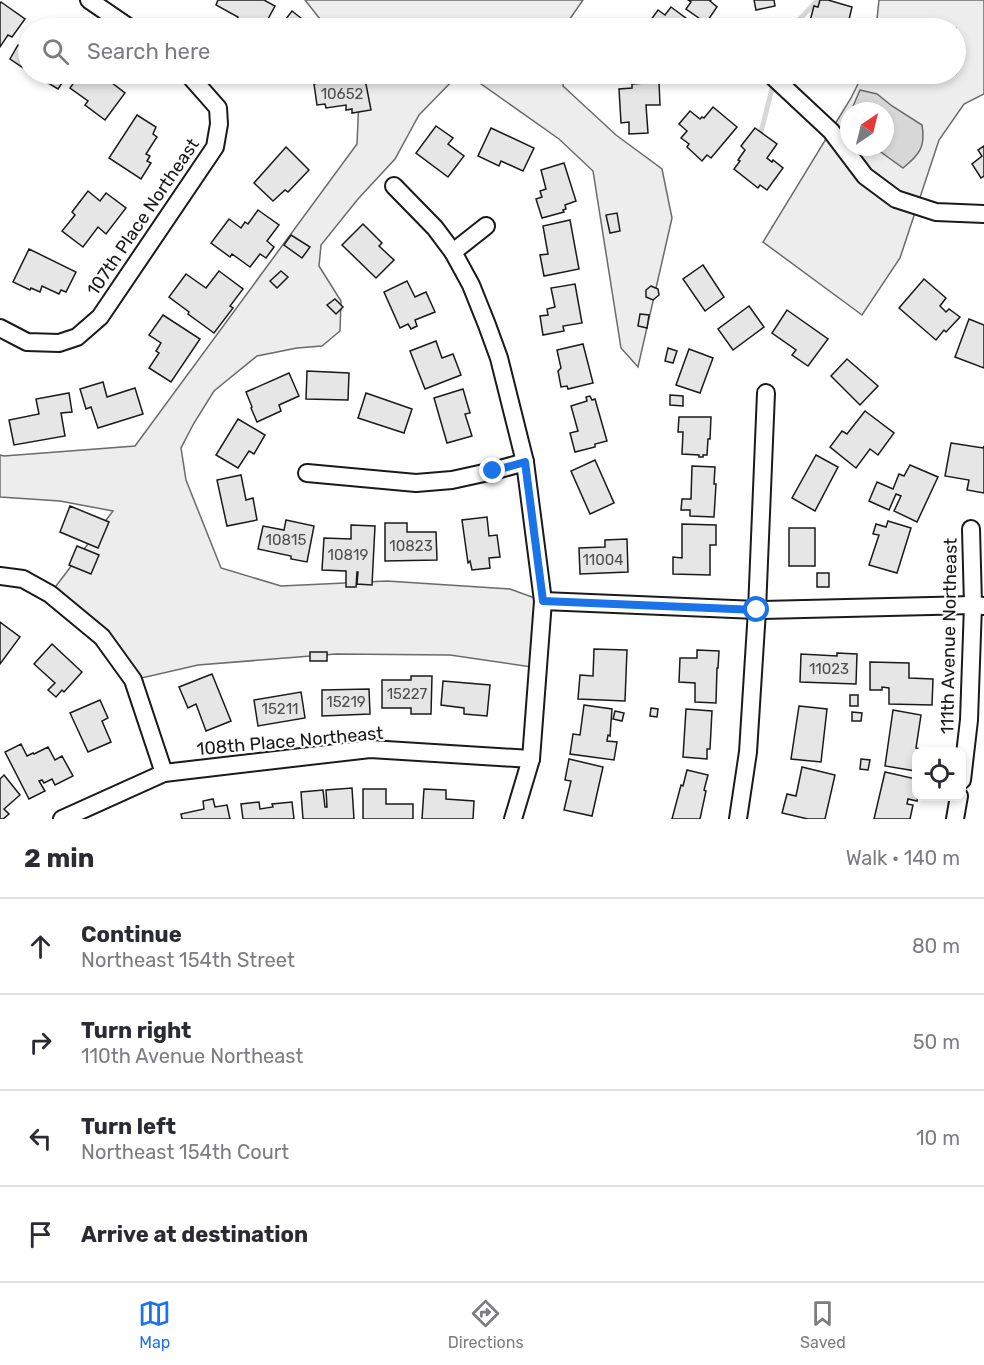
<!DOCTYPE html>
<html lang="en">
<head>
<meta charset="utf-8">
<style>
  body { margin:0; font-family:Rubik,sans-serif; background:#f2f2f3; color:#2b2b33 }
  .controls { position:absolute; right:18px; bottom:18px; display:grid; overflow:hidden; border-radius:12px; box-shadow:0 3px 9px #0003 }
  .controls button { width:54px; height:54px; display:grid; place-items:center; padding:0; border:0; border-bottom:2px solid #e1e1e2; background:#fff; color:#2b2b33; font:30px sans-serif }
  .compass { position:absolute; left:840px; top:102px; width:54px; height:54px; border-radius:50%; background:#fff; box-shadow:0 3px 9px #0003; rotate:35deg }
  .stop { position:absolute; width:18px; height:18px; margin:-14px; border:4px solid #1a73e8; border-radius:50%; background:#fff }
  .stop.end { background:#1a73e8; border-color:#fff; box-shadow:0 2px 6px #0008 }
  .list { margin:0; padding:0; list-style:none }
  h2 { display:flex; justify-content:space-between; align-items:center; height:78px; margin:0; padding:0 24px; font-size:26px }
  h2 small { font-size:20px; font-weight:400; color:#7c7c81 }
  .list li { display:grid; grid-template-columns:39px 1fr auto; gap:18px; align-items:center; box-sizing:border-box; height:96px; padding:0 24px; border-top:2px solid #e1e1e2 }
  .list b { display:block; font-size:22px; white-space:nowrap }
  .list p { margin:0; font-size:20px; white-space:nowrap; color:#7c7c81 }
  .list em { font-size:20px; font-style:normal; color:#7c7c81 }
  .icon { flex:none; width:33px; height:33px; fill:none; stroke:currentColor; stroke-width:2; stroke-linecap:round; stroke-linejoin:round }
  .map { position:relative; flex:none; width:984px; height:819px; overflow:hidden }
  .search { position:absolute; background:#fff; box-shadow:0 3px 9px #0003; left:18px; right:18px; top:18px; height:66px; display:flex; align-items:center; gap:15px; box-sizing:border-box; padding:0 21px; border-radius:33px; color:#7c7c81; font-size:22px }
  .sheet { height:462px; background:#fff }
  nav { display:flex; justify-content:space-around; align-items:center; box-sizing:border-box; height:84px; border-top:2px solid #e1e1e2; background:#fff; font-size:16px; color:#7c7c81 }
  nav a { display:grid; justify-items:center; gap:3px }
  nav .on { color:#1a73e8 }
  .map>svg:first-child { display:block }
</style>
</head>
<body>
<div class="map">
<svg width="984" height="819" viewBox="0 0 984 819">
  <rect width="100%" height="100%" fill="#fff"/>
  <g fill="#ededed" stroke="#6a6a6a" stroke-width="1.5" fill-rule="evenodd">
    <polygon points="305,0 583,0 567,23 567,28 327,28"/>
    <path d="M879 0H984V94L964 104 939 140 900 258 862 315 763 242 851 98 863 74H956V28H876ZM849 111H885V147H849Z"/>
    <polygon points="360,74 459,74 419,115 395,159 358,199 321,245 319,266 341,301 340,331 322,346 297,348 257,356 214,391 194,423 181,448 186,480 221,568 281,586 387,581 510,589 543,601 538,668 450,655 336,654 198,665 133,680 50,594 113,511 60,501 0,497 0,455 4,456 135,446 357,144"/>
    <polygon points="467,74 564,74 563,86 616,135 662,169 672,218 638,367 621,348 593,171 559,139"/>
  </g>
  <path fill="#d7d7d7" stroke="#6a6a6a" stroke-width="1.5" d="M860 90 877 94 892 106 922 125C926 147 919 155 903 168L874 147H885V111H851Z"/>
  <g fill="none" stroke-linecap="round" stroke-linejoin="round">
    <g stroke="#d7d7d7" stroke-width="5">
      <polyline points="791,28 818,0"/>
      <polyline points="761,132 774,81"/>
    </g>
  </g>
  <g fill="#e6e6e6" stroke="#1a1a1a" stroke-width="1.5">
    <polygon points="218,0 264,0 275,6 263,28 233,28 238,17 216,5"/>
    <polygon points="688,0 711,0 710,1 717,7 706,23 686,9 691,2"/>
    <polygon points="754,0 774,0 775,6 756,10"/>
    <polygon points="820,0 828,0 852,7 847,28 808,28 814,6 818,7"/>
    <polygon points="1,2 25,19 12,37 8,35 0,47 0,4"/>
    <polygon points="671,7 690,21 691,19 704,28 645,28 658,10 665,15"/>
    <polygon points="292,11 311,26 309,28 279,28"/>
    <polygon points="28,39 28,71 10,59 18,45 23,48"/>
    <polygon points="33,74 68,74 58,89"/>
    <polygon points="80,74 94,74 98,76 99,74 104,74 108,77 107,79 125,93 105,120 85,105 88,101 70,88"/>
    <polygon points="358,74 364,74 371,110 352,113 352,109 346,110 346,105 326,108 325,104 317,105 314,84 321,82 320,80"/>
    <polygon points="659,82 660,105 646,105 648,133 629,134 629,122 621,123 619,89 632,88 632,84"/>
    <polygon points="713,107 737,127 711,158 707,155 702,161 687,147 689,144 681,138 687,131 679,124 690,111 700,119 702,117 704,118"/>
    <polygon points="137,115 156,127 153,134 157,137 146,154 150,156 147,161 151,163 141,179 109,158"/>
    <polygon points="436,126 453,138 448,144 464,156 448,177 416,153"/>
    <polygon points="491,128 534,148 523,171 501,161 499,166 478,156"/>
    <polygon points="755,128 777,144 767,158 772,162 773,160 783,168 767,190 760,185 758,188 734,169 740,161 738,160 745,150 741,146"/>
    <polygon points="984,146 984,176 981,178 972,164 982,156 978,150"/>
    <polygon points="286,147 309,170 288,192 285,190 273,201 254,183"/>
    <polygon points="564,163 576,201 565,205 566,209 563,210 564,212 542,218 536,199 542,197 540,191 546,189 541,170"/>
    <polygon points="88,191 100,201 106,193 126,208 106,234 98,227 83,247 62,231 75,215 72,212"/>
    <polygon points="258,210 279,225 267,241 274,247 266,258 260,254 250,267 232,254 230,257 211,243 229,219 241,228 245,222 248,224"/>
    <polygon points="617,213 620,231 610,233 606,215"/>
    <polygon points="570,220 579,269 544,276 540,255 548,254 543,226"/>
    <polygon points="363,224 382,243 379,246 394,260 376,278 342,245"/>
    <polygon points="291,235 310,247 302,258 284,245"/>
    <polygon points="29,249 76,272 66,292 61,290 59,294 42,286 40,292 31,288 30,290 13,282"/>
    <polygon points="703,265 724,297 705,311 683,279"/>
    <polygon points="219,271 243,289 230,306 233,308 214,333 188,314 189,312 169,297 186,274 206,288"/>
    <polygon points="281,271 288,277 277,288 270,281"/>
    <polygon points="924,279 946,298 940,306 946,312 949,309 960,317 946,332 944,330 936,340 899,308"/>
    <polygon points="407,281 415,297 426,292 435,312 415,320 417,326 411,329 408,324 400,328 384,292"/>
    <polygon points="575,284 582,323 563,326 564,331 543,335 540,316 548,315 547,309 555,307 551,288"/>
    <polygon points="651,286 658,289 659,295 653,300 646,297 646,290"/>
    <polygon points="335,299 343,307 336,314 327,305"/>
    <polygon points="749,306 764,327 733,350 718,329"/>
    <polygon points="787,310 828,339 808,366 792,355 796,350 772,333"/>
    <polygon points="640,314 649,315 647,328 638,326"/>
    <polygon points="163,315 200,339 171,382 149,368 159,353 156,351 161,343 149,335"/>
    <polygon points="969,319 984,325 984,368 955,357"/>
    <polygon points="436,341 442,358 453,354 461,375 425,389 410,351"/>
    <polygon points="583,344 593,383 568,389 567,386 561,387 558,371 561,368 557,350"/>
    <polygon points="668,348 677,351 673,363 665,361"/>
    <polygon points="689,349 713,358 700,393 676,385"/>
    <polygon points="847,359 878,386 860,405 831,376"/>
    <polygon points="307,371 349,373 348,400 306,399"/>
    <polygon points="289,373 299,396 279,405 281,411 257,422 251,408 252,407 246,392"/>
    <polygon points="103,382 107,397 135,388 143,414 98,428 91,407 86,409 80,389"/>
    <polygon points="463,389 470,413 465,414 472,436 447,443 434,398"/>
    <polygon points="69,393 72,412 61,413 65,436 14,445 9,420 39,414 36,399"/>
    <polygon points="366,393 412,409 404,433 358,418"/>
    <polygon points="670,395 683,396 683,406 670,405"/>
    <polygon points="590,396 592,400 595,399 607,441 595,444 595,447 575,452 570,433 578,431 571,406 587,401 586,397"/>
    <polygon points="865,411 894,433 878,455 870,449 856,468 830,447 842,431 847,434"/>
    <polygon points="679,417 711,417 710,439 708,439 707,455 703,455 703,457 699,457 699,455 682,454 683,432 678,432"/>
    <polygon points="238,419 265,435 254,454 249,451 238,468 216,455"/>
    <polygon points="951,443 983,448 984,446 984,493 967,490 969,480 945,476"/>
    <polygon points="816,455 838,467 815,511 792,498"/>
    <polygon points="595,460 614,503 590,514 571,471"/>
    <polygon points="910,465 938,477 917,522 894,511 901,496 896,494 889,510 869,501 877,482 893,489 899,474 904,476"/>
    <polygon points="692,466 715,467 714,484 716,484 714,517 690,516 690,510 681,510 682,499 691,499"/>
    <polygon points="241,475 246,500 253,498 257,520 227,526 217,480"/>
    <polygon points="70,506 109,522 98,548 60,532"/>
    <polygon points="487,517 489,536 497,535 500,557 489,558 490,568 472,570 470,561 468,563 462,520"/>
    <polygon points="286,520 314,526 307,562 291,559 291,556 258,549 263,526 284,530"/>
    <polygon points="888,521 911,528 897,573 869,565 879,535 873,534 876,524 886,527"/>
    <polygon points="385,523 407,523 407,532 436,532 437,560 385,561"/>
    <polygon points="682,524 716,525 716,545 710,545 710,575 673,574 673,557 682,558"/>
    <polygon points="351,525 375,526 372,585 357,584 358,572 357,572 356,587 346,587 346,571 322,570 324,538 351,539"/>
    <rect x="789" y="528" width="26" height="38"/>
    <polygon points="627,539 628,572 580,574 579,548 605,547 605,540"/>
    <polygon points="77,546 99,555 91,574 69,565"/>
    <rect x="817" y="573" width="12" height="14"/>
    <polygon points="0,622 20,637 0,664"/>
    <polygon points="52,644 82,672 64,692 62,690 56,697 48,690 55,683 34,664"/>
    <polygon points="594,649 627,650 625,701 578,699 580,675 593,676"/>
    <polygon points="697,650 719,651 718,668 717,668 716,703 695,702 695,683 679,682 680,658 697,658"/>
    <rect x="310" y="652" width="17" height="9"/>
    <polygon points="837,653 857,654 856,684 800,682 801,654 837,656"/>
    <polygon points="870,662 909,663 909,678 933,679 932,705 889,704 889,688 882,687 882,690 870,690"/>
    <polygon points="212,674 231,721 206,731 196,704 188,708 179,687"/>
    <polygon points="411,676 432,676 431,714 411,714 411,708 382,708 382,680 411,680"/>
    <polygon points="443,681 490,685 487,716 464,714 464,708 441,705"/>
    <polygon points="369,689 370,714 322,716 322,690"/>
    <polygon points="301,692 305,718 258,726 254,700"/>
    <rect x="850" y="695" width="8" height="11"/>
    <polygon points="100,700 108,718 102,721 111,742 88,752 70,713"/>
    <polygon points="584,705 612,709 610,736 608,735 607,741 617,742 614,760 570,754 573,734 580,735"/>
    <polygon points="799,706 827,709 821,762 791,759"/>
    <polygon points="651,708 658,709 657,717 650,716"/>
    <polygon points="686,709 712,711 710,749 707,749 707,759 683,757"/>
    <polygon points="893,710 921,715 916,748 926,750 926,752 916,752 916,771 885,766"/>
    <polygon points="615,711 624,713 622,721 613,719"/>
    <polygon points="852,712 862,713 861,721 852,721"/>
    <polygon points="21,744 27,756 33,753 34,754 48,747 55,760 62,756 73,776 55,785 52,779 44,783 42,780 39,781 45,791 29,799 5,752"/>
    <polygon points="569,759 603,767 592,816 564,810 571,781 565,780"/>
    <polygon points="861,759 870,760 868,770 860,769"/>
    <polygon points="802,767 835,775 825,819 808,819 782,813 787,794 796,796"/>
    <polygon points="687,770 708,775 704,790 706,791 700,819 672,819 681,785 683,786"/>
    <polygon points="885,772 916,779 916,796 918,796 917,801 908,799 907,804 913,805 910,819 874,819"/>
    <polygon points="4,775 20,795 4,809 9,814 3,819 0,819 0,779"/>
    <polygon points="352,788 354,819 303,819 301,792 323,790 325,807 327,807 326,790"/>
    <polygon points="363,789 386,789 386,804 413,804 413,819 363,819"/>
    <polygon points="424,789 446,790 446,799 474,801 473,819 422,819"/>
    <polygon points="213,799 215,807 227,805 230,819 182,819 181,814 204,809 203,801"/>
    <polygon points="259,802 260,809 273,807 272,804 292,802 294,819 243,819 241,804"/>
  </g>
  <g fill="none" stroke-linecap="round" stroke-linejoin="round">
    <defs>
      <g id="minor">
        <polyline points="89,0 130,28"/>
        <polyline points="770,74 831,131 865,176 896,199 936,212 984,214"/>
        <polyline points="394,186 435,228 453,252 471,285 487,325 499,358 525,462 543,601 531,759 513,819"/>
        <polyline points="453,252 486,226"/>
        <polyline points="0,328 27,342 59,343 77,337 100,317 215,147 219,124 218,108 188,74"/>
        <polyline points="307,473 416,483 452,480 493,471 525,462"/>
        <polyline points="0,576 23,579 50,594 102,637 133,680 164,773"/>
        <polyline points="543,601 757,610 973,605 984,606"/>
        <polyline points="962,780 969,720 973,605 971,529"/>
        <polyline points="62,819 164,773 370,749 531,759"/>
        <polyline points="738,819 748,752 757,610 766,393"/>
        <polyline points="955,819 959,796"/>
      </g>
    </defs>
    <use href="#minor" stroke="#1a1a1a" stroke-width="20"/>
    <use href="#minor" stroke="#fff" stroke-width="16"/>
  </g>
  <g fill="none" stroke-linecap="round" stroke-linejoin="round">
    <polyline stroke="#1a73e8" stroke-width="8" points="493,471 525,462 543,601 757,610"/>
  </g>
  <g text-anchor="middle" stroke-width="4.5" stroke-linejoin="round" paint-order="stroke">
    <g font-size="15" fill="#4d4d4d">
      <text x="342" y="99">10652</text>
      <text x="286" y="545">10815</text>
      <text x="411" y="551">10823</text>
      <text x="348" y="560">10819</text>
      <text x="603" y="565">11004</text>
      <text x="829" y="674">11023</text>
      <text x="407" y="699">15227</text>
      <text x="346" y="707">15219</text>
      <text x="280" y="714">15211</text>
    </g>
    <g font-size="18" fill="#1a1a1a" stroke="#fff">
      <text transform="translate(143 217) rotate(-56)" y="6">107th Place Northeast</text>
      <text transform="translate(949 636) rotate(-89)" y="6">111th Avenue Northeast</text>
      <text transform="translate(290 741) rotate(-5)" y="6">108th Place Northeast</text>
    </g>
  </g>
</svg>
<div class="controls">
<button><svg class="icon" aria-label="locate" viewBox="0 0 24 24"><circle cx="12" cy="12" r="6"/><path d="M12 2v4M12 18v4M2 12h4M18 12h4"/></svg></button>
</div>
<svg class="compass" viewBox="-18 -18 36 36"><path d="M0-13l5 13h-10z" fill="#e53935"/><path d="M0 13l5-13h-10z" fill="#7c7c81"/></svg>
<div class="stop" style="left:757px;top:610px"></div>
<div class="stop end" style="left:493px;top:471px"></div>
<div class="search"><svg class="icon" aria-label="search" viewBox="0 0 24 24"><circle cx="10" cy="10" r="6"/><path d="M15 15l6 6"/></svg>Search here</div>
</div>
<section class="sheet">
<h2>2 min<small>Walk · 140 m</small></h2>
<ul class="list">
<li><svg class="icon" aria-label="ahead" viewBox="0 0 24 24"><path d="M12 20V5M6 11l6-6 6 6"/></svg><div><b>Continue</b><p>Northeast 154th Street</p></div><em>80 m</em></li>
<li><svg class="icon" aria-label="right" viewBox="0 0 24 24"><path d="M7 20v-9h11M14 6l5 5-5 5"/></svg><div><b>Turn right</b><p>110th Avenue Northeast</p></div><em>50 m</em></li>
<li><svg class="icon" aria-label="left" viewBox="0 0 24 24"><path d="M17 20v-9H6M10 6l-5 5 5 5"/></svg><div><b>Turn left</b><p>Northeast 154th Court</p></div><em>10 m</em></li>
<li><svg class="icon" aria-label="arrive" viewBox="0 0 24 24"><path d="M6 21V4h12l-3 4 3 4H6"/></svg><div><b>Arrive at destination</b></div></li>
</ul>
</section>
<nav>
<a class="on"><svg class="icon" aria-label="map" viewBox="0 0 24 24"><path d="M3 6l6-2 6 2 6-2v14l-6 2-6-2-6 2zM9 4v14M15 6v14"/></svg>Map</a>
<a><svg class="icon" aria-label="directions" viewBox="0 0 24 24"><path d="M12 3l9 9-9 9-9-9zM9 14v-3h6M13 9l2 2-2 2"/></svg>Directions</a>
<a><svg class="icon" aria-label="saved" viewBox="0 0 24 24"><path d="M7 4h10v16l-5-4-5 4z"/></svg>Saved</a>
</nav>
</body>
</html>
